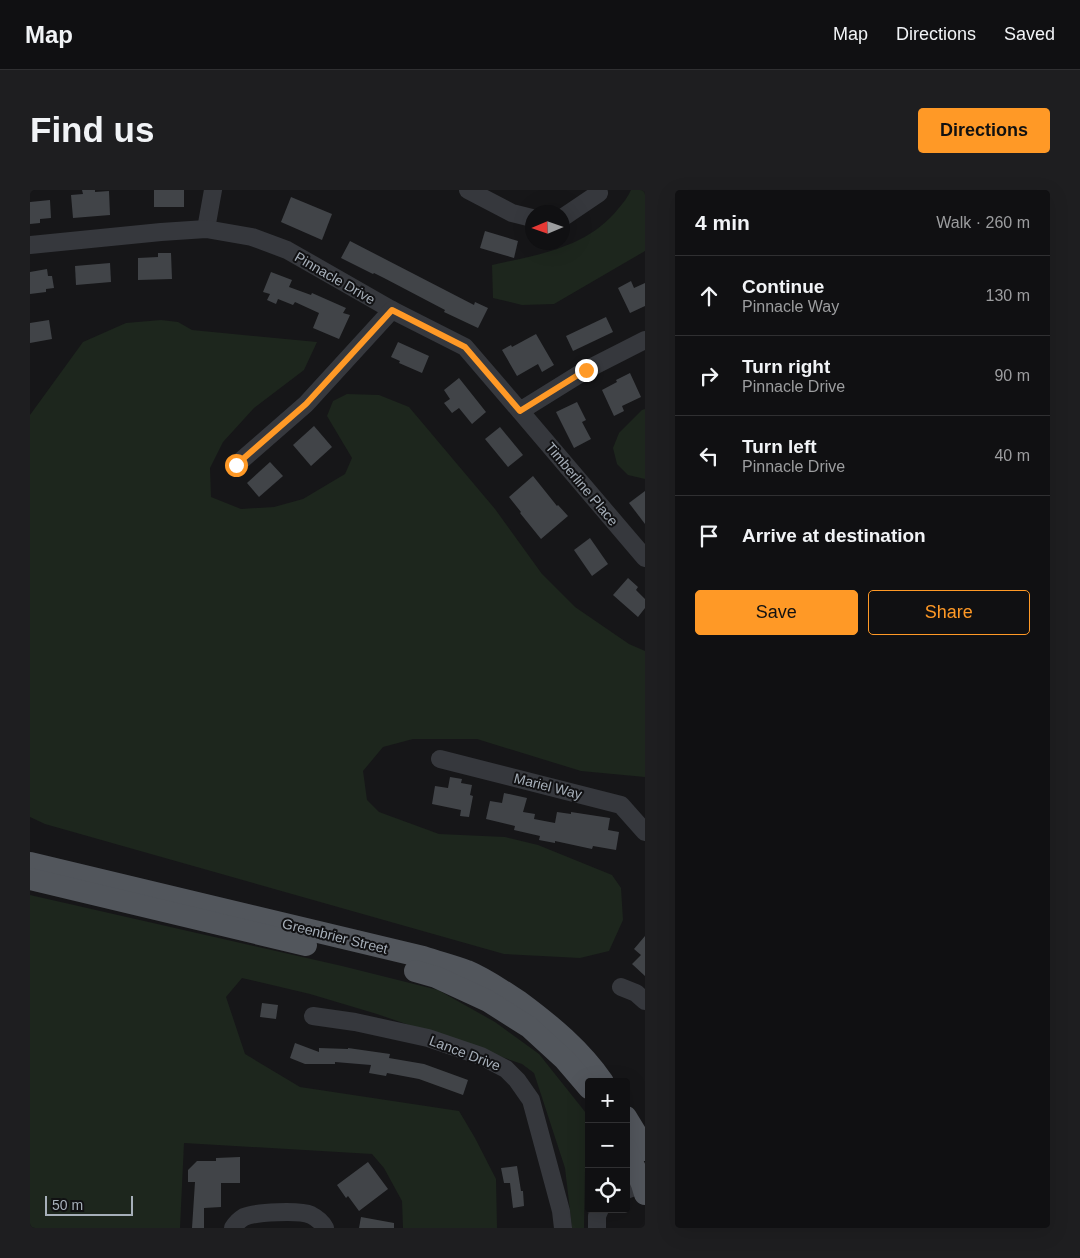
<!DOCTYPE html>
<html lang="en">
<head>
<meta charset="utf-8">
<style>
  body { margin:0; font-family:Arial,sans-serif; background:#1e1e20; color:#f1f3f6 }
  .controls { position:absolute; right:15px; bottom:15px; display:grid; overflow:hidden; border-radius:5px; box-shadow:0 5px 20px #0002 }
  .controls button { width:45px; height:45px; display:grid; place-items:center; padding:0; border:0; border-bottom:1px solid #303032; background:#101012; color:#f1f3f6; font:25px sans-serif }
  .compass { position:absolute; left:495px; top:15px; width:45px; height:45px; border-radius:50%; background:#101012; box-shadow:0 5px 20px #0002; rotate:268deg }
  .scale { position:absolute; left:15px; bottom:12px; width:88px; box-sizing:border-box; padding-left:5px; border:2px solid #a6afb9; border-top:0; font-size:14px; line-height:18px; white-space:nowrap; color:#a6afb9; -webkit-text-stroke:4px #111113; paint-order:stroke }
  .stop { position:absolute; width:15px; height:15px; margin:-11px; border:4px solid #ff9926; border-radius:50%; background:#fff }
  .stop.end { background:#ff9926; border-color:#fff; box-shadow:0 1px 5px #0008 }
  .list { margin:0; padding:0; list-style:none }
  h2 { display:flex; justify-content:space-between; align-items:center; height:65px; margin:0; padding:0 20px; font-size:21px }
  h2 small { font-size:16px; font-weight:400; color:#9c9d9f }
  .list li { display:grid; grid-template-columns:32px 1fr auto; gap:15px; align-items:center; box-sizing:border-box; height:80px; padding:0 20px; border-top:1px solid #303032 }
  .list b { display:block; font-size:19px; white-space:nowrap }
  .list p { margin:0; font-size:16px; white-space:nowrap; color:#9c9d9f }
  .list em { font-size:16px; font-style:normal; color:#9c9d9f }
  .actions { display:flex; gap:10px; padding:15px 20px }
  .actions a { flex:1; padding:11px 0; border:1px solid #ff9926; border-radius:5px; text-align:center; font-size:18px; color:#ff9926 }
  .actions .main { background:#ff9926; color:#111 }
  .icon { flex:none; width:28px; height:28px; fill:none; stroke:currentColor; stroke-width:2; stroke-linecap:round; stroke-linejoin:round }
  .map { position:relative; flex:none; width:615px; height:1038px; overflow:hidden; border-radius:5px }
  header { display:flex; align-items:center; gap:30px; box-sizing:border-box; height:70px; padding:0 25px; background:#101012; border-bottom:1px solid #303032 }
  header strong { font-size:24px }
  nav { display:flex; gap:28px; margin-inline-start:auto; font-size:18px }
  .intro { display:flex; align-items:center; justify-content:space-between; box-sizing:border-box; height:120px; padding:0 30px }
  h1 { margin:0; font-size:35px }
  .button { padding:12px 22px; border-radius:5px; background:#ff9926; color:#111; font-size:18px; font-weight:700 }
  main { display:flex; gap:30px; padding:0 30px }
  aside { flex:1; background:#101012; border-radius:5px; box-shadow:0 5px 20px #0002 }
  .map>svg:first-child { display:block }
</style>
</head>
<body>
<header>
<strong>Map</strong>
<nav><a>Map</a><a>Directions</a><a>Saved</a></nav>
</header>
<div class="intro"><h1>Find us</h1><a class="button">Directions</a></div>
<main>
<div class="map">
<svg width="615" height="1038" viewBox="0 0 615 1038">
  <rect width="100%" height="100%" fill="#161618"/>
  <g fill="#1d261d">
    <path d="M601 0H615V61L524 114 492 115 463 108 462 75C507 65 557 58 588 19 593 13 598 7 601 0Z"/>
    <polygon points="131,130 148,132 162,140 287,152 274,180 224,218 193,252 180,278 181,307 211,319 244,317 273,309 315,284 322,268 297,226 303,211 317,204 349,205 379,217 465,319 512,384 545,417 599,454 615,461 615,587 551,581 447,549 383,549 353,557 333,581 337,610 349,622 409,644 475,647 508,655 582,685 591,698 593,730 579,761 550,768 474,764 15,634 0,627 0,225 53,152 96,133"/>
    <polygon points="615,219 615,289 598,285 587,274 583,258 589,243 612,220"/>
    <polygon points="0,705 312,776 408,800 465,832 509,864 556,923 554,1038 542,1038 535,978 504,883 492,874 347,824 280,804 212,788 196,807 215,864 270,897 429,921 445,948 466,989 467,1038 373,1038 372,1011 354,978 342,964 154,953 150,1038 0,1038"/>
  </g>
  <g fill="#414448">
    <polygon points="52,0 65,0 65,2 79,1 80,25 43,28 41,5 53,4"/>
    <rect x="124" y="0" width="30" height="17"/>
    <polygon points="261,7 302,24 292,50 251,32"/>
    <polygon points="20,10 21,28 10,29 10,33 0,34 0,12"/>
    <polygon points="455,41 488,51 484,68 450,58"/>
    <polygon points="320,51 444,115 445,112 458,118 448,138 414,122 415,120 354,88 344,83 343,84 311,68"/>
    <polygon points="128,63 141,63 142,89 108,90 108,68 128,67"/>
    <polygon points="80,73 81,92 46,95 45,76"/>
    <polygon points="17,79 18,86 22,86 24,98 16,99 16,102 0,104 0,82"/>
    <polygon points="241,82 262,90 259,97 281,105 282,103 316,118 313,123 320,125 309,149 283,138 289,123 265,112 263,115 248,109 246,114 237,110 240,104 233,102"/>
    <polygon points="601,91 604,98 615,93 615,116 600,123 588,98"/>
    <polygon points="576,127 583,142 543,161 536,146"/>
    <polygon points="19,130 22,149 0,153 0,133"/>
    <polygon points="506,144 524,175 512,182 508,174 487,186 472,160 481,155 482,157"/>
    <polygon points="368,152 399,166 392,183 369,173 370,171 361,167"/>
    <polygon points="600,183 611,207 592,216 594,221 584,226 572,200 587,192 586,190"/>
    <polygon points="429,188 456,222 442,234 429,218 422,223 414,213 420,209 414,200"/>
    <polygon points="547,212 556,230 552,232 561,249 544,258 526,222"/>
    <polygon points="284,236 302,257 281,276 263,255"/>
    <polygon points="470,237 493,265 478,277 455,249"/>
    <polygon points="240,272 253,286 229,307 217,293"/>
    <polygon points="503,286 527,316 528,315 538,326 511,349 490,323 491,322 479,307"/>
    <polygon points="615,301 615,334 599,313"/>
    <polygon points="560,348 578,374 562,386 544,360"/>
    <polygon points="598,388 608,397 606,400 615,409 615,418 608,427 583,405"/>
    <polygon points="420,587 432,589 431,593 442,595 440,605 443,606 439,627 430,626 431,620 402,614 405,596 418,598"/>
    <polygon points="474,603 497,608 493,622 505,624 504,629 525,633 527,622 541,624 541,622 580,628 578,640 589,642 586,660 563,656 562,659 525,651 525,653 509,650 510,646 484,640 485,636 456,629 460,611 472,613"/>
    <polygon points="615,746 615,786 602,774 611,765 604,759"/>
    <polygon points="232,813 248,815 246,829 230,827"/>
    <polygon points="265,853 289,862 289,858 318,859 318,858 360,864 359,868 394,874 438,890 433,905 389,889 357,883 356,886 339,883 341,875 305,872 305,874 275,874 260,868"/>
    <polygon points="210,967 210,993 191,993 191,1017 174,1018 174,1038 162,1038 165,992 158,992 158,980 167,971 186,971 186,968"/>
    <polygon points="338,972 358,999 329,1021 318,1006 316,1008 307,995"/>
    <polygon points="487,976 491,1001 493,1001 494,1016 483,1018 480,993 474,993 471,978"/>
    <polygon points="331,1027 364,1033 364,1038 329,1038"/>
  </g>
  <g fill="none" stroke-linecap="round" stroke-linejoin="round">
    <g stroke="#36383d" stroke-width="18">
      <polyline points="438,0 482,23 502,28"/>
      <polyline points="532,28 569,3"/>
      <polyline points="176,39 183,0"/>
      <polyline points="0,55 131,42 176,39 222,47 257,60 362,120 435,157 490,221 556,180 615,150"/>
      <polyline points="490,221 615,368"/>
      <polyline points="206,275 276,214 362,120"/>
      <polyline points="410,569 591,615 615,642"/>
      <polyline points="591,797 606,803 615,811"/>
      <polyline points="283,826 325,832 398,848 451,866 476,879 487,890 501,910 531,1021 533,1038"/>
      <polyline points="596,1000 612,994 615,986"/>
      <path d="M203 1038C206 1033 209 1030 214 1027 225 1022 270 1020 281 1025 287 1028 292 1032 295 1038"/>
      <polyline points="567,1038 567,1026 570,1019"/>
    </g>
    <g stroke="#52565c" stroke-width="22">
      <path d="M0 673 393 767C408 772 423 776 437 781 456 789 473 801 490 812 521 835 551 860 573 892"/>
      <polyline points="0,689 276,755"/>
      <polyline points="385,781 406,787 458,811 499,837 535,870 559,898"/>
      <polyline points="596,927 610,950 615,960"/>
      <polyline points="596,958 612,994 615,1004"/>
    </g>
  </g>
  <g fill="none" stroke-linecap="round" stroke-linejoin="round">
    <polyline stroke="#ff9926" stroke-width="6" points="206,275 276,214 362,120 435,157 490,221 556,180"/>
  </g>
  <g text-anchor="middle" stroke-width="4" stroke-linejoin="round" paint-order="stroke">
    <g font-size="14" fill="#a6afb9" stroke="#111113">
      <text transform="translate(305 88) rotate(30)" y="5">Pinnacle Drive</text>
      <text transform="translate(552 294) rotate(50)" y="5">Timberline Place</text>
      <text transform="translate(518 596) rotate(14)" y="5">Mariel Way</text>
      <text transform="translate(305 746) rotate(14)" y="5">Greenbrier Street</text>
      <text transform="translate(435 863) rotate(21)" y="5">Lance Drive</text>
    </g>
  </g>
</svg>
<div class="controls">
<button>+</button>
<button>−</button>
<button><svg class="icon" aria-label="locate" viewBox="0 0 24 24"><circle cx="12" cy="12" r="6"/><path d="M12 2v4M12 18v4M2 12h4M18 12h4"/></svg></button>
</div>
<svg class="compass" viewBox="-18 -18 36 36"><path d="M0-13l5 13h-10z" fill="#e53935"/><path d="M0 13l5-13h-10z" fill="#9c9d9f"/></svg>
<div class="scale">50 m</div>
<div class="stop" style="left:206px;top:275px"></div>
<div class="stop end" style="left:556px;top:180px"></div>
</div>
<aside>
<h2>4 min<small>Walk · 260 m</small></h2>
<ul class="list">
<li><svg class="icon" aria-label="ahead" viewBox="0 0 24 24"><path d="M12 20V5M6 11l6-6 6 6"/></svg><div><b>Continue</b><p>Pinnacle Way</p></div><em>130 m</em></li>
<li><svg class="icon" aria-label="right" viewBox="0 0 24 24"><path d="M7 20v-9h11M14 6l5 5-5 5"/></svg><div><b>Turn right</b><p>Pinnacle Drive</p></div><em>90 m</em></li>
<li><svg class="icon" aria-label="left" viewBox="0 0 24 24"><path d="M17 20v-9H6M10 6l-5 5 5 5"/></svg><div><b>Turn left</b><p>Pinnacle Drive</p></div><em>40 m</em></li>
<li><svg class="icon" aria-label="arrive" viewBox="0 0 24 24"><path d="M6 21V4h12l-3 4 3 4H6"/></svg><div><b>Arrive at destination</b></div></li>
</ul>
<div class="actions"><a class="main">Save</a><a>Share</a></div>
</aside>
</main>
</body>
</html>
